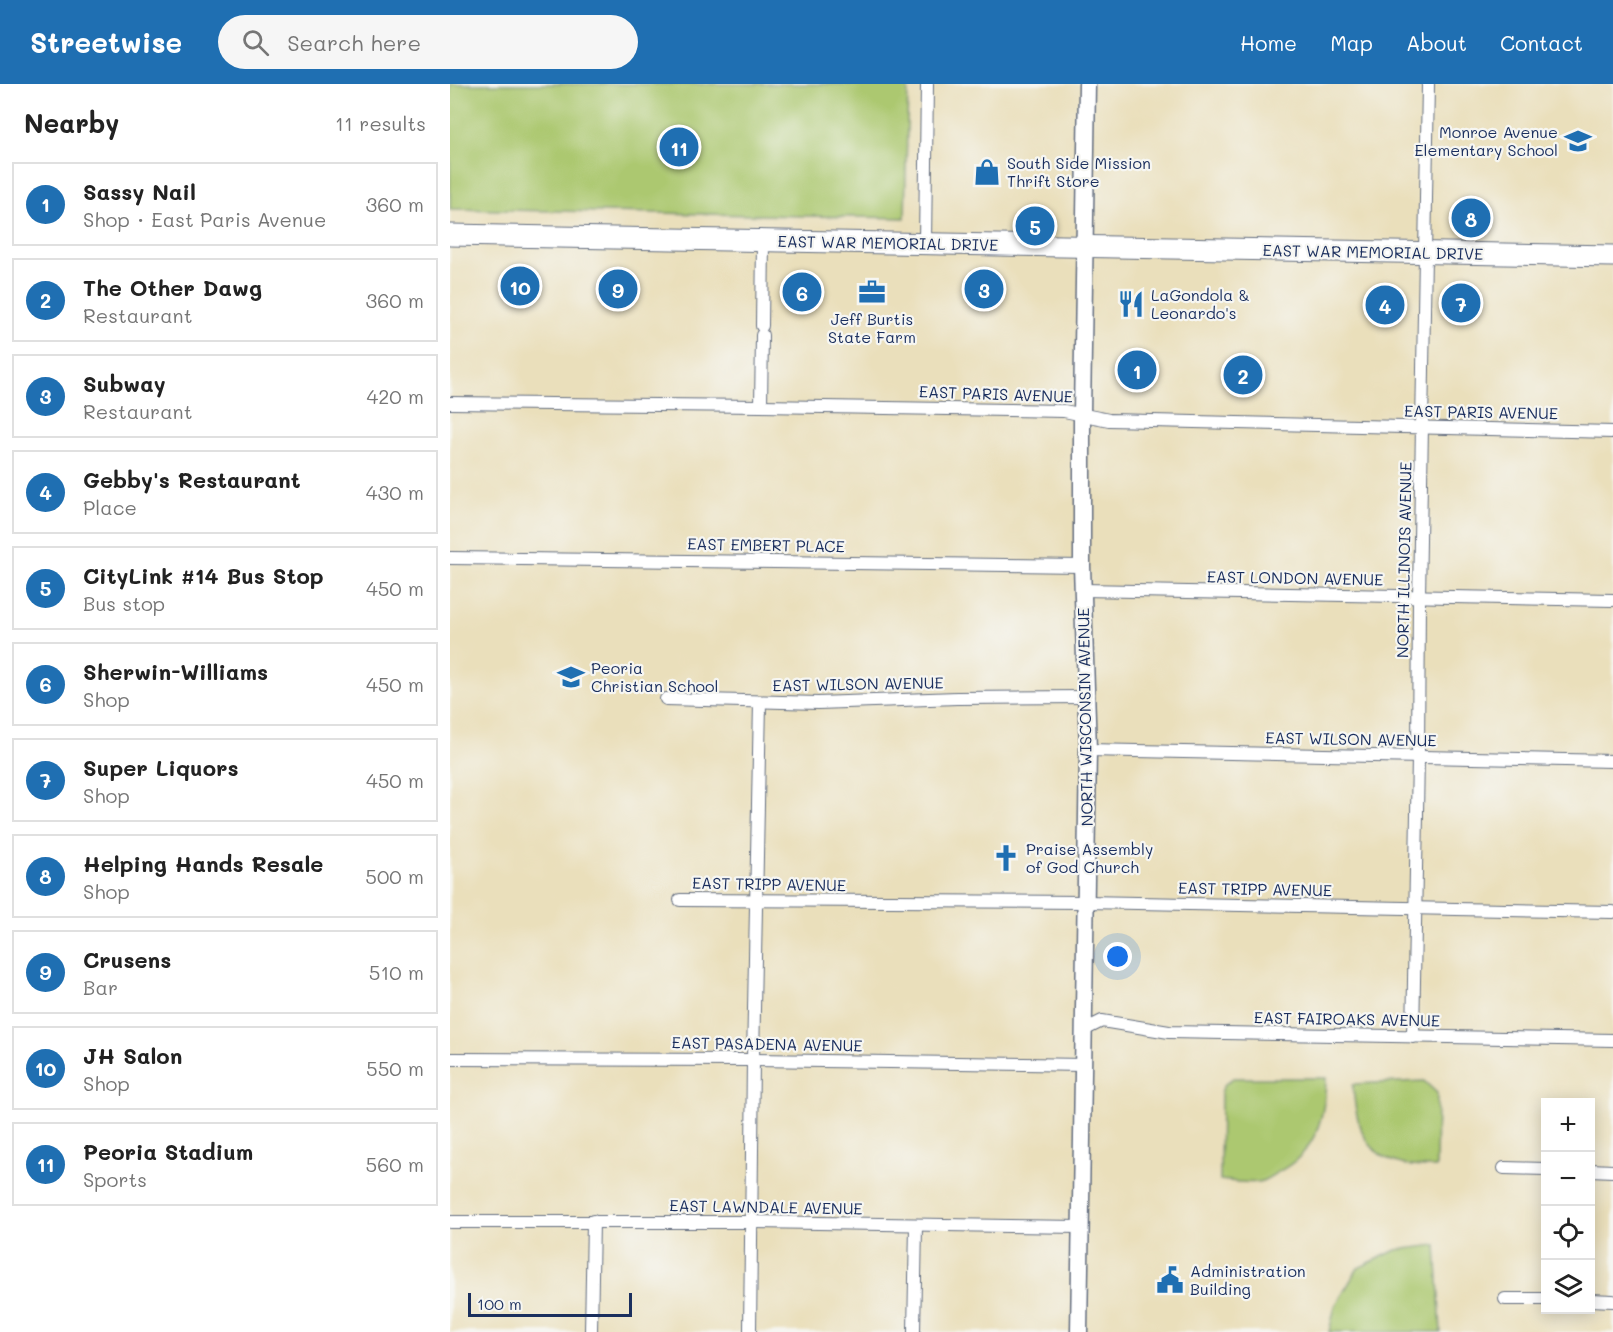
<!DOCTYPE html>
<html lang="en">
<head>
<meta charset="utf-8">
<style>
  body { margin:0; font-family:Mali,sans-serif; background:#f6f6f6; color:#222 }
  .controls { position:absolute; right:18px; bottom:18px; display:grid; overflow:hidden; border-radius:0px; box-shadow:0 3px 15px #0003 }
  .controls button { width:54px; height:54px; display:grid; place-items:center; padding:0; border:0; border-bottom:2px solid #e0e0e0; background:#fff; color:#222; font:30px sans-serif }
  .scale { position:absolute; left:18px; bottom:15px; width:164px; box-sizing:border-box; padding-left:6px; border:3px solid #1b2f5e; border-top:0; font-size:16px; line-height:21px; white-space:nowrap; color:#1b2f5e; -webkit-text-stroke:4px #f6f6f2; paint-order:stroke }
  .you { position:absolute; left:668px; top:873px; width:21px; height:21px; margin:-15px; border:4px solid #fff; border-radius:50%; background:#1a73e8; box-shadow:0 0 0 9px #1a73e833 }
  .badge { display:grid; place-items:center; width:39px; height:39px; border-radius:50%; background:#1f6fb2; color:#fff; font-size:20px; font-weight:700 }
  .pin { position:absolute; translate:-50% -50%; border:3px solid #fff; box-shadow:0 2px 6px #0006 }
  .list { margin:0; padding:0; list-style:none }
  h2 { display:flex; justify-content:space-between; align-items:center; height:78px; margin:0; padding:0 24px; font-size:26px }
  h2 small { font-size:20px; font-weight:400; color:#767676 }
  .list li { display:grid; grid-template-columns:39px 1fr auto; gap:18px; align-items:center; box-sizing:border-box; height:84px; margin:0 12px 12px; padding:0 12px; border:2px solid #e0e0e0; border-radius:0px }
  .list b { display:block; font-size:22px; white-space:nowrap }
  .list p { margin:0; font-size:20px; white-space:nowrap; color:#767676 }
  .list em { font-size:20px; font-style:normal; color:#767676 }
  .icon { flex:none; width:33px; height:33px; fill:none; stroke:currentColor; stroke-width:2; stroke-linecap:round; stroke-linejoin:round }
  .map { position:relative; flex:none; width:1163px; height:1248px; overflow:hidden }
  header { display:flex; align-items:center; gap:36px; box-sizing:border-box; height:84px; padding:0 30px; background:#1f6fb2; color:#fff }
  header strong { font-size:28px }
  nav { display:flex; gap:33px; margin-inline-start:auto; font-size:21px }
  .search { width:420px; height:54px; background:#f6f6f6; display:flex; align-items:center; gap:15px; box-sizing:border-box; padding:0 21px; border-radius:33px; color:#767676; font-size:22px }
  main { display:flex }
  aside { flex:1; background:#fff }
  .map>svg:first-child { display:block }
</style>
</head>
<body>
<header>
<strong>Streetwise</strong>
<div class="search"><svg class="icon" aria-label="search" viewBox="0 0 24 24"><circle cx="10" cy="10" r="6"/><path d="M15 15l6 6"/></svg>Search here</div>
<nav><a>Home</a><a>Map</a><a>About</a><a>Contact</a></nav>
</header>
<main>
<aside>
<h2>Nearby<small>11 results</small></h2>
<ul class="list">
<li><span class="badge">1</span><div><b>Sassy Nail</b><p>Shop · East Paris Avenue</p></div><em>360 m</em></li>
<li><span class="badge">2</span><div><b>The Other Dawg</b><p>Restaurant</p></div><em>360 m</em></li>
<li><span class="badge">3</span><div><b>Subway</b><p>Restaurant</p></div><em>420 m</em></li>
<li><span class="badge">4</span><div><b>Gebby's Restaurant</b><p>Place</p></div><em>430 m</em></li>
<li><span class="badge">5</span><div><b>CityLink #14 Bus Stop</b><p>Bus stop</p></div><em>450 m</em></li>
<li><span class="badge">6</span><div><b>Sherwin-Williams</b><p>Shop</p></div><em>450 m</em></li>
<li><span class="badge">7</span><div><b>Super Liquors</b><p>Shop</p></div><em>450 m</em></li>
<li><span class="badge">8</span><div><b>Helping Hands Resale</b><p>Shop</p></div><em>500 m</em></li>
<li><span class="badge">9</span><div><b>Crusens</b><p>Bar</p></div><em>510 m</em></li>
<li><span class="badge">10</span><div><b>JH Salon</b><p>Shop</p></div><em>550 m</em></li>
<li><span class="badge">11</span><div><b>Peoria Stadium</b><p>Sports</p></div><em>560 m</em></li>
</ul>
</aside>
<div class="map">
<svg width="1163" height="1248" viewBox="0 0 1163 1248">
  <rect width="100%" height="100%" fill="#f6f6f2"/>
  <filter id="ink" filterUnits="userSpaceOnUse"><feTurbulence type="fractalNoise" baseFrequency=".0167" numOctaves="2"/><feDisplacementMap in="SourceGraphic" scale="12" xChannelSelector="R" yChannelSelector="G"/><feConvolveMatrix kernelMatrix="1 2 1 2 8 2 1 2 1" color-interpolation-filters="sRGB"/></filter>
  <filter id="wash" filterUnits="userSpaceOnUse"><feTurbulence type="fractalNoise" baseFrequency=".008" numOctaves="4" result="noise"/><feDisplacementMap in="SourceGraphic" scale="24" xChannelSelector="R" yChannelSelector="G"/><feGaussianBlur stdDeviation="1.35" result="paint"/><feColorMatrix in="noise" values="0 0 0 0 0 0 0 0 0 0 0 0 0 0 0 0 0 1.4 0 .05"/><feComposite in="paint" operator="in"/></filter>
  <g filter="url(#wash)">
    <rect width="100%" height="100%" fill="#eadfbb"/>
    <g fill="#acc86f" stroke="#647c66" stroke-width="1.5">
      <polygon points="0,0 458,0 455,134 0,125"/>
      <path d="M783 994H876C875 1033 866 1069 828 1088 823 1091 817 1095 812 1097 799 1101 782 1097 770 1096L771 1008 775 1000Z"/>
      <path d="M974 997 987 1009 986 1083C978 1083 970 1083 962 1082 915 1076 905 1041 903 1000Z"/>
      <polygon points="986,1161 991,1248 879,1248 885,1222 908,1184 946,1166"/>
    </g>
  </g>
  <g filter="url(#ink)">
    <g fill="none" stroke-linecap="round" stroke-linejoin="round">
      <defs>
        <g id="street">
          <polyline points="475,159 477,0"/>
          <polyline points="312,242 313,156"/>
          <polyline points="0,319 311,322 614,327 659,336 1163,348"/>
          <polyline points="311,322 312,251"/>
          <polyline points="0,474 632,482"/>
          <polyline points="633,506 1163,516"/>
          <polyline points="216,615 368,619 507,614 637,613"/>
          <polyline points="638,666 1163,677"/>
          <polyline points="230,816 636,818 1163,828"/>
          <polyline points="634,946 652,937 719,948 1163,956"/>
          <polyline points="963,953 968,673 969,513 978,0"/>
          <polyline points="0,975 303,976 634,981"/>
          <polyline points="1054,1084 1096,1085"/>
          <polyline points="1140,1086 1163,1087"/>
          <polyline points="0,1138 302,1138 631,1143"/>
          <polyline points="1055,1215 1096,1215"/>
          <polyline points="1140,1216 1163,1217"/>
          <polyline points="141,1248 143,1137"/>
          <polyline points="300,1248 303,976 310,618"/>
          <polyline points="464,1248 466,1142"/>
        </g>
        <polyline id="secondary" points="629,1248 638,666 632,482 632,330 637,0"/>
        <polyline id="highway" points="0,151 1163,172"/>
      </defs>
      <use href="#street" stroke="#636d7f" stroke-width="14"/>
      <use href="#secondary" stroke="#636d7f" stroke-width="19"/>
      <use href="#highway" stroke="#636d7f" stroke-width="23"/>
      <use href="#street" stroke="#fff" stroke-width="12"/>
      <use href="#secondary" stroke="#fff" stroke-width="16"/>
      <use href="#highway" stroke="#fff" stroke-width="21"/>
    </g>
  </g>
  <defs>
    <symbol id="school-bare" viewBox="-9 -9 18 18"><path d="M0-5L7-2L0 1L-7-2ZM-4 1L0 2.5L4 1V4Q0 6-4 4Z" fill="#1f6fb2" stroke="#f6f6f2" stroke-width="2.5" paint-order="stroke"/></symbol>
    <symbol id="shop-bare" viewBox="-9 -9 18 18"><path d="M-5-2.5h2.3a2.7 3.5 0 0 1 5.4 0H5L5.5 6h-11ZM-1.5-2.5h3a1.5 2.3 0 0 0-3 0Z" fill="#1f6fb2" stroke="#f6f6f2" stroke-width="2.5" paint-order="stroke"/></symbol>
    <symbol id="office-bare" viewBox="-9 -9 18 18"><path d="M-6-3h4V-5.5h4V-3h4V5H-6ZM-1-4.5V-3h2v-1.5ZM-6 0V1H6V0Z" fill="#1f6fb2" stroke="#f6f6f2" stroke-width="2.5" paint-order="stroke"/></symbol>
    <symbol id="restaurant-bare" viewBox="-9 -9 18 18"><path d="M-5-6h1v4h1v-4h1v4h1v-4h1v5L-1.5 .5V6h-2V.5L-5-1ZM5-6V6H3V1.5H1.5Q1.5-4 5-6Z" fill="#1f6fb2" stroke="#f6f6f2" stroke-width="2.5" paint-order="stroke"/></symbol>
    <symbol id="church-bare" viewBox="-9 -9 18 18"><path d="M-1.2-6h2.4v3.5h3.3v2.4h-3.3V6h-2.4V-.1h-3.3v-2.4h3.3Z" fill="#1f6fb2" stroke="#f6f6f2" stroke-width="2.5" paint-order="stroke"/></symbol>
    <symbol id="civic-bare" viewBox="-9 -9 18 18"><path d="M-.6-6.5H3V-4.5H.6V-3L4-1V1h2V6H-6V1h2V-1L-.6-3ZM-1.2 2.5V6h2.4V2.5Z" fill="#1f6fb2" stroke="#f6f6f2" stroke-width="2.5" paint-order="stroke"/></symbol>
  </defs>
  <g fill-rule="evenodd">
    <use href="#school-bare" x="1109" y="38" width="38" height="38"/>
    <use href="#shop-bare" x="518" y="69" width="38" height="38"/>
    <use href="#office-bare" x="403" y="189" width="38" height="38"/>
    <use href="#restaurant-bare" x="662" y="201" width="38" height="38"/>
    <use href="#school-bare" x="102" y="574" width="38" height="38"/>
    <use href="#church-bare" x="537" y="755" width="38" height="38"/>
    <use href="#civic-bare" x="701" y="1177" width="38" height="38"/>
  </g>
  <g text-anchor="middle" stroke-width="4.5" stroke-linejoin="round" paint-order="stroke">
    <g font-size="16" fill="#1b2f5e" stroke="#f6f6f2" text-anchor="start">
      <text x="1108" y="54" text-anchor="end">Monroe Avenue<tspan x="1108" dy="18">Elementary School</tspan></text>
      <text x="557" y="85">South Side Mission<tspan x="557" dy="18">Thrift Store</tspan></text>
      <text x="701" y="217">LaGondola &amp;<tspan x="701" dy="18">Leonardo's</tspan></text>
      <text x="422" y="241" text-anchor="middle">Jeff Burtis<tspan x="422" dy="18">State Farm</tspan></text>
      <text x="141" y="590">Peoria<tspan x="141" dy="18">Christian School</tspan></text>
      <text x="576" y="771">Praise Assembly<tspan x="576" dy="18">of God Church</tspan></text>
      <text x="740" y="1193">Administration<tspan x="740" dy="18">Building</tspan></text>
    </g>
    <g font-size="16" fill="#1b2f5e" stroke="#f6f6f2">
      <text transform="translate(438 159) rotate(1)" y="6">EAST WAR MEMORIAL DRIVE</text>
      <text transform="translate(923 168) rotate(1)" y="6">EAST WAR MEMORIAL DRIVE</text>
      <text transform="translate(546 310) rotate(2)" y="6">EAST PARIS AVENUE</text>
      <text transform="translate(1031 328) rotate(1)" y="6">EAST PARIS AVENUE</text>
      <text transform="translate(316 461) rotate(1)" y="6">EAST EMBERT PLACE</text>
      <text transform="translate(954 476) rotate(-89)" y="6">NORTH ILLINOIS AVENUE</text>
      <text transform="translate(845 494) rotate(1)" y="6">EAST LONDON AVENUE</text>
      <text transform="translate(408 600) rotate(-1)" y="6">EAST WILSON AVENUE</text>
      <text transform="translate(635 633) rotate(-91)" y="6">NORTH WISCONSIN AVENUE</text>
      <text transform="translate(901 655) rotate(1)" y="6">EAST WILSON AVENUE</text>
      <text transform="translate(319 800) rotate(1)" y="6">EAST TRIPP AVENUE</text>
      <text transform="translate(805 805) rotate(1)" y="6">EAST TRIPP AVENUE</text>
      <text transform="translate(897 935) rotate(1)" y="6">EAST FAIROAKS AVENUE</text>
      <text transform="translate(317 960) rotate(1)" y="6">EAST PASADENA AVENUE</text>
      <text transform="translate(316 1123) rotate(1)" y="6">EAST LAWNDALE AVENUE</text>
    </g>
  </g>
</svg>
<div class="controls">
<button>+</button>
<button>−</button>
<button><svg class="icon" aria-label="locate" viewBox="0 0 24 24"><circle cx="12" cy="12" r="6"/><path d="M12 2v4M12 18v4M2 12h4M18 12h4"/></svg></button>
<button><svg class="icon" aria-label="layers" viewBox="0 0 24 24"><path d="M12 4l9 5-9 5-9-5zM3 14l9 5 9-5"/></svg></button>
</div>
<div class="scale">100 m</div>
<div class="you"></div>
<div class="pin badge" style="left:687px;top:286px">1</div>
<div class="pin badge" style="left:793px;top:291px">2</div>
<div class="pin badge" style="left:534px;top:205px">3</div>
<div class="pin badge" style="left:935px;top:221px">4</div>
<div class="pin badge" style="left:585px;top:142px">5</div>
<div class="pin badge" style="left:352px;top:208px">6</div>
<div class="pin badge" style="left:1011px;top:219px">7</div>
<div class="pin badge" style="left:1021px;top:134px">8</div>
<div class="pin badge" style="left:168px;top:205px">9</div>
<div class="pin badge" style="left:70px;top:202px">10</div>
<div class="pin badge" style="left:229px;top:63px">11</div>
</div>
</main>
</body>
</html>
